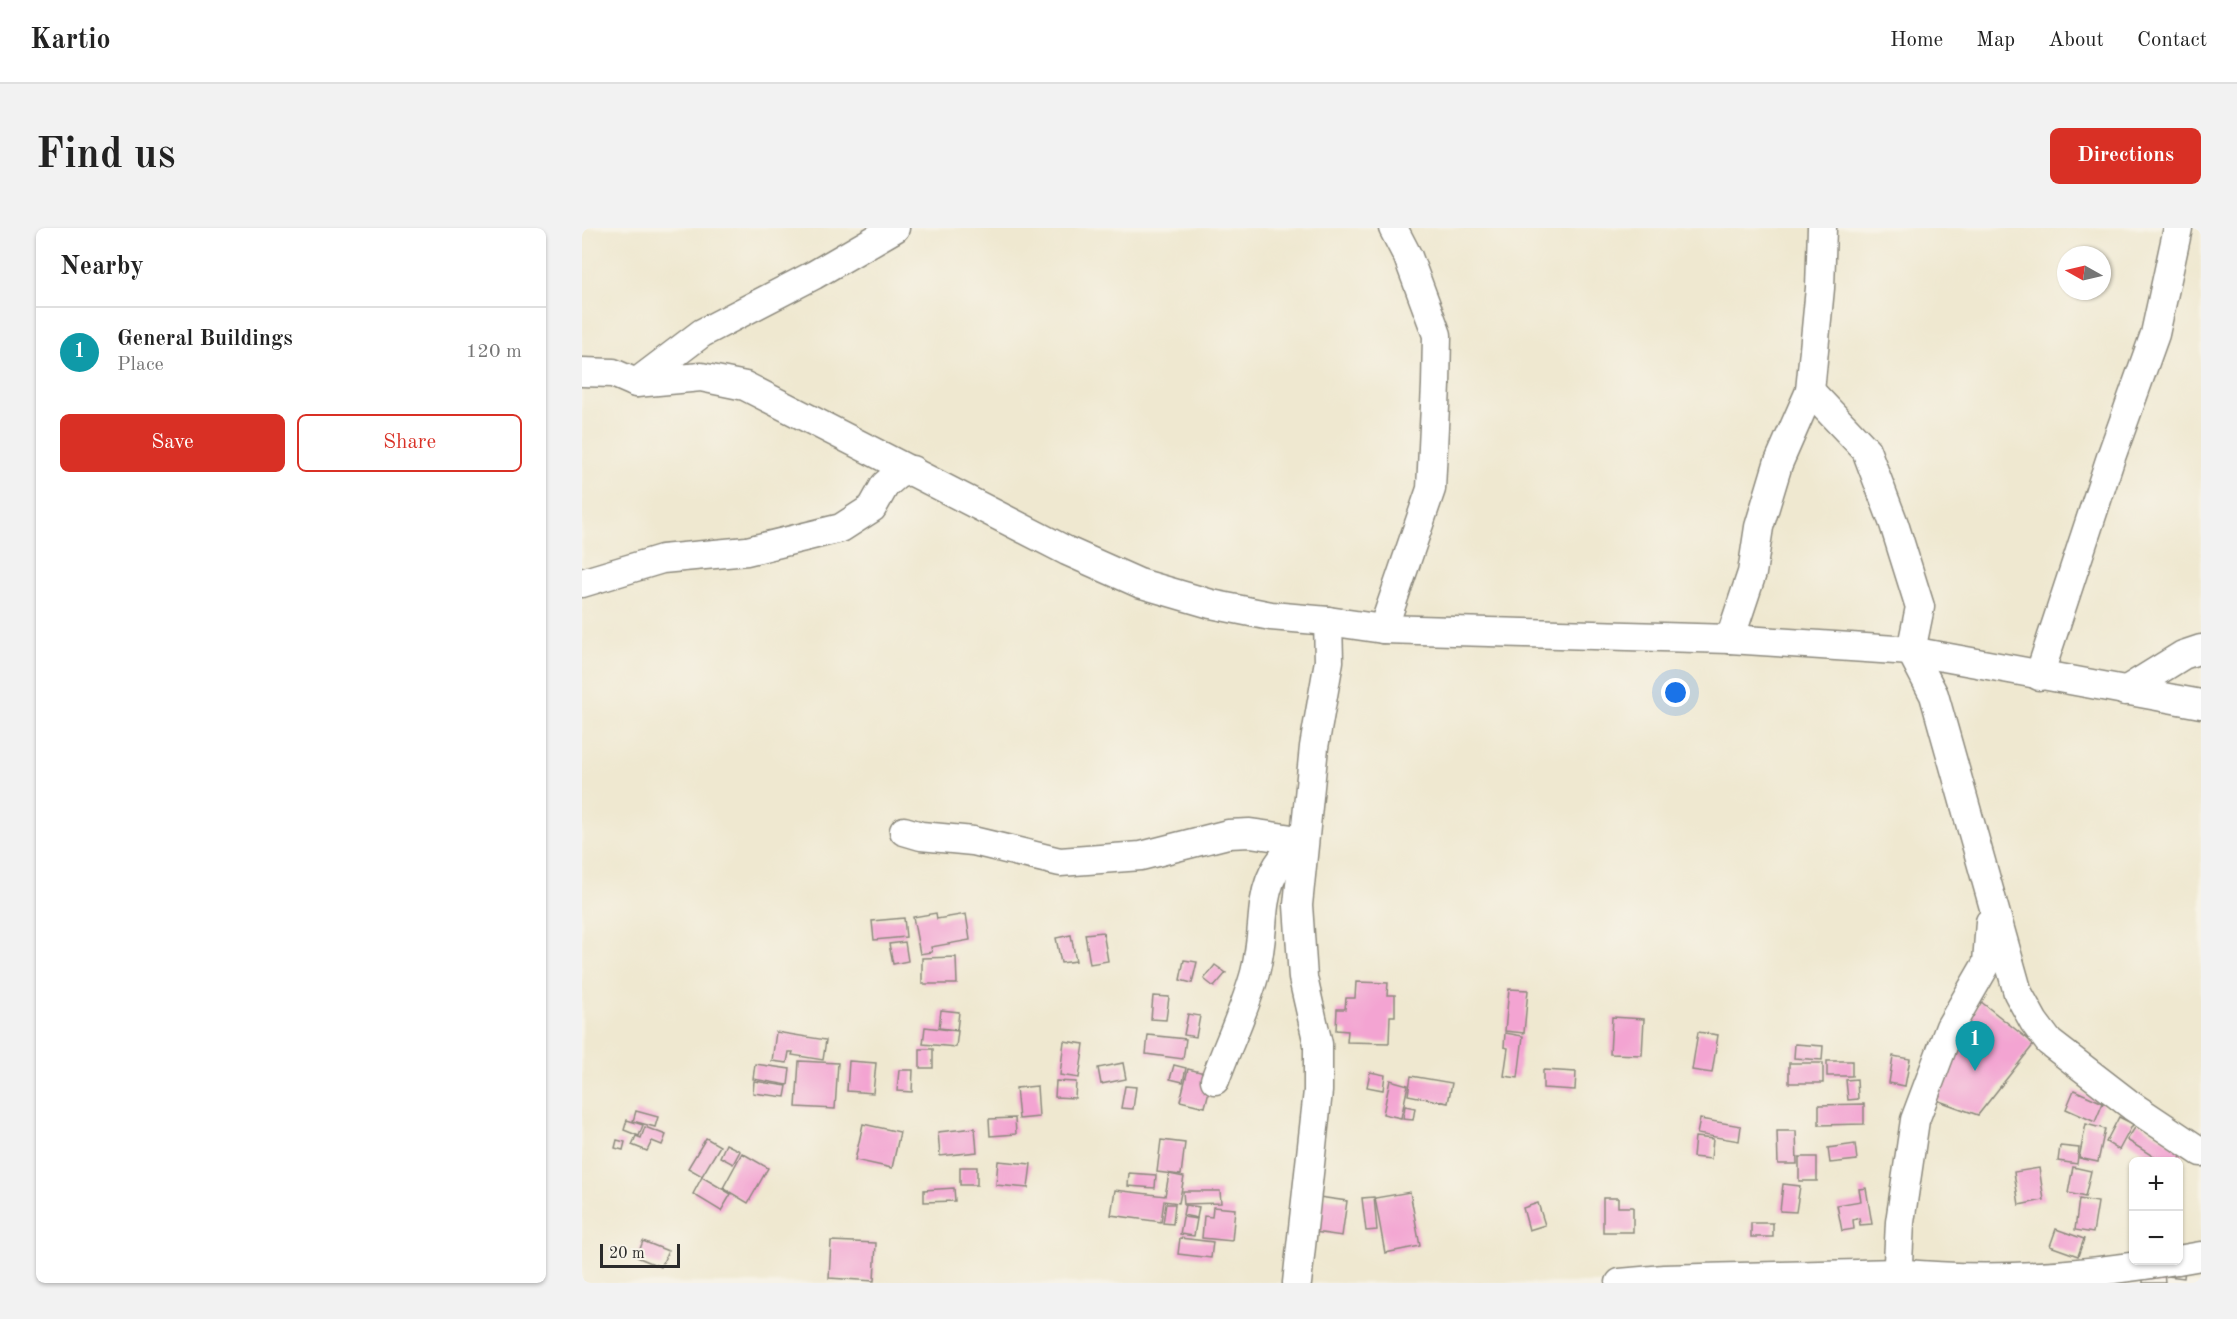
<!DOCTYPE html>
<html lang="en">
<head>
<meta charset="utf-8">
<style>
  body { margin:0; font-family:"Old Standard TT",serif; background:#f2f2f2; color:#222 }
  .controls { position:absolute; right:18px; bottom:18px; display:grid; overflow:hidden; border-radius:9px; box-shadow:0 2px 4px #0004 }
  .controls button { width:54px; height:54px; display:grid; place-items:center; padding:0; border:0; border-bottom:2px solid #e0e0e0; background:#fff; color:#222; font:30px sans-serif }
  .compass { position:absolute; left:1475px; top:18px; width:54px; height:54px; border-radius:50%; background:#fff; box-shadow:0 2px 4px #0004; rotate:278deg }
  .scale { position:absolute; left:18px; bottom:15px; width:80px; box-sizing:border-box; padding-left:6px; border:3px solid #2b2b2b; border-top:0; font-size:16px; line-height:21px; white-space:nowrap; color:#2b2b2b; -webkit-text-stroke:4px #f7f3e8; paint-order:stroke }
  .you { position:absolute; left:1094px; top:465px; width:21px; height:21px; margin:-15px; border:4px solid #fff; border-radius:50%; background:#1a73e8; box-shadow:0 0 0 9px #1a73e833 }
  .badge { display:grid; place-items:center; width:39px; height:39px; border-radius:50%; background:#d93025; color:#fff; font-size:20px; font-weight:700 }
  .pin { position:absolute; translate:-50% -50px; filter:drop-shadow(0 2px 3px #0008) }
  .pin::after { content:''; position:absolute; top:32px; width:21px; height:18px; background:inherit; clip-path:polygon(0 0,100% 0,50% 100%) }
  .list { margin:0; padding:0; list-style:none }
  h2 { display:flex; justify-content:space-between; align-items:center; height:78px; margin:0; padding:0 24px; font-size:26px }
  h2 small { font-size:20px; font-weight:400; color:#767676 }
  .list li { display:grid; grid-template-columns:39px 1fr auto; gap:18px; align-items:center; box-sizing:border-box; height:90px; padding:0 24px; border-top:2px solid #e0e0e0 }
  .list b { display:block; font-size:22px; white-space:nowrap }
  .list p { margin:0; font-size:20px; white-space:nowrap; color:#767676 }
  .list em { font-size:20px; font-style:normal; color:#767676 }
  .actions { display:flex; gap:12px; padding:18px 24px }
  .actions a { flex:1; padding:14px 0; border:2px solid #d93025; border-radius:9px; text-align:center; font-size:21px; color:#d93025 }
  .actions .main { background:#d93025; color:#fff }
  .map { position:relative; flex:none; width:1619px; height:1055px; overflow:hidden; border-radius:9px }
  header { display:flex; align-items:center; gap:36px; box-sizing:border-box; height:84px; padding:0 30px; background:#fff; border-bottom:2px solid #e0e0e0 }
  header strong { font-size:28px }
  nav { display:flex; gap:33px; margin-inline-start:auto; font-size:21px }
  .intro { display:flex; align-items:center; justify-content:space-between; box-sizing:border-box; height:144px; padding:0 36px }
  h1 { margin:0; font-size:42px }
  .button { padding:15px 27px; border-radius:9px; background:#d93025; color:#fff; font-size:21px; font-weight:700 }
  main { display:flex; gap:36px; padding:0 36px }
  aside { flex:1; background:#fff; border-radius:9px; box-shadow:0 2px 4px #0004 }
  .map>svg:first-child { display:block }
</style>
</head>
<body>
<header>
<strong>Kartio</strong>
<nav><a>Home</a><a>Map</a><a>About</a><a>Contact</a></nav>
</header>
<div class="intro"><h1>Find us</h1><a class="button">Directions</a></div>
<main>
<aside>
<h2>Nearby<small></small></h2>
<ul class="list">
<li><span class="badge" style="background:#0f9aa8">1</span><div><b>General Buildings</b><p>Place</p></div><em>120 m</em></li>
</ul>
<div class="actions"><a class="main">Save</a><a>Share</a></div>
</aside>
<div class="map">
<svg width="1619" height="1055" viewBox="0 0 1619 1055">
  <rect width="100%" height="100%" fill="#f7f3e8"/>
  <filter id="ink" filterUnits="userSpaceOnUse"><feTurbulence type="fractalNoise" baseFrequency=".0167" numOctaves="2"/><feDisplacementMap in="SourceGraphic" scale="12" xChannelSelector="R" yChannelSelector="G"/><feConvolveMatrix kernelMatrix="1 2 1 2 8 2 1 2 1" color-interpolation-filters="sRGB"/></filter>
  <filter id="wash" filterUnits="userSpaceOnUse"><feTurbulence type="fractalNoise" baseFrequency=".008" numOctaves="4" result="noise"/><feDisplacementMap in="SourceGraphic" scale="24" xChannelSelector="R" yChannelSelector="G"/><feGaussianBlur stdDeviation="1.35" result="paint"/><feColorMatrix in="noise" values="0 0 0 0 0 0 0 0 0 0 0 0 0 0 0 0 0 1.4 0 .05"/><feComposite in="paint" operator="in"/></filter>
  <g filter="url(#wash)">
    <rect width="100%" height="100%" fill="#efe8d0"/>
    <g id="blocks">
      <g fill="#f3a4d2">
        <polygon points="354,685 355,691 384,686 388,712 349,719 350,724 338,726 331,689"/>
        <polygon points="322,690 324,709 292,712 290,693"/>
        <polygon points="521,704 526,733 508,736 503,706"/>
        <polygon points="489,707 494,733 479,735 474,710"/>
        <polygon points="323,714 326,733 311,736 307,716"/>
        <polygon points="374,729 375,756 340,756 340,730"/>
        <polygon points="602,732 615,734 610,755 598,752"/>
        <polygon points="633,737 644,745 632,759 622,751"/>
        <polygon points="774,754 806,755 805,767 813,767 813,788 808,788 807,815 765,814 766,803 754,802 755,781 763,781 764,770 773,770"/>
        <polygon points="927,761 946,762 942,805 923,803"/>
        <polygon points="571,768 587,769 584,792 569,791"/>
        <polygon points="1398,773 1452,816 1396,887 1346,869"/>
        <polygon points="359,782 377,784 375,802 357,800"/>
        <polygon points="606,786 618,788 614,809 602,807"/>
        <polygon points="1030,789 1062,791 1060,827 1028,826"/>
        <polygon points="343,799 376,803 374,819 341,816"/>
        <polygon points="194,804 244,812 241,832 210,827 211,824 207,824 205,835 190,833"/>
        <polygon points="1116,804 1136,807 1130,845 1110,842"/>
        <polygon points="923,805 941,808 936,850 922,848 926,820 922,819"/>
        <polygon points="566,807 604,811 601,831 564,826"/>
        <polygon points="482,813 502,816 497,850 478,847"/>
        <polygon points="1213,816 1241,818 1240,832 1212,830"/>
        <rect x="338" y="821" width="13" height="19"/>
        <polygon points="1311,828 1328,831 1323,858 1307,855"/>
        <polygon points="217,833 256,835 253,881 214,879"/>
        <polygon points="267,833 294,835 291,865 265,863"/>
        <rect x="1245" y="833" width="25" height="15"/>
        <polygon points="541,835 544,851 519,856 516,840"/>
        <rect x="1207" y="835" width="34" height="20"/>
        <polygon points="173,836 208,841 206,857 171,851"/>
        <polygon points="592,837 604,840 601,854 588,851"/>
        <polygon points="606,841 631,847 623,879 598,873"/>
        <polygon points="317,842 331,842 330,864 315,863"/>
        <polygon points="961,842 994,844 993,862 961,860"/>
        <polygon points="788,844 803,847 801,862 785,859"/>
        <polygon points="829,848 870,855 866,875 826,867"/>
        <polygon points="1275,851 1276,871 1266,872 1264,852"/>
        <polygon points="808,852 826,857 819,890 801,886"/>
        <polygon points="172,853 205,858 203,869 171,865"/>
        <polygon points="474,853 494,854 493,870 473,869"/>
        <polygon points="455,858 457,889 437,891 434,860"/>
        <polygon points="543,858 554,859 551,881 539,880"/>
        <polygon points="1492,862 1521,875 1513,894 1484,881"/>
        <polygon points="1282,876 1282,896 1237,897 1237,877"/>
        <polygon points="823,878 833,880 831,892 821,891"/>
        <polygon points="54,883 76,889 73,899 51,893"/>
        <polygon points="1537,889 1551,896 1537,922 1524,914"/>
        <polygon points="433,890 434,906 408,908 407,891"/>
        <polygon points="1118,891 1159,898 1157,913 1115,906"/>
        <polygon points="45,892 61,897 57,908 42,902"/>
        <polygon points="1556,895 1602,923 1596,934 1580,934 1545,912"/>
        <polygon points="281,896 318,904 310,940 273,932"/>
        <polygon points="1504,896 1523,901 1516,934 1497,930"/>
        <polygon points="63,899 84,907 80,917 70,913 65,923 50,917 54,908 59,910"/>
        <polygon points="393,900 395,924 358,928 356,904"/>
        <polygon points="1195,903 1214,903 1215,936 1196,936"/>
        <polygon points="1113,909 1131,911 1129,931 1111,929"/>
        <polygon points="124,910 138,918 120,948 106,940"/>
        <polygon points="35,912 43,914 41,922 33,920"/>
        <polygon points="579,912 603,915 599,947 575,944"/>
        <polygon points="144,916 158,923 151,936 138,929"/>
        <polygon points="1273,916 1275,932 1248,935 1246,920"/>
        <polygon points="1478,918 1497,920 1495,936 1476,933"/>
        <polygon points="160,925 186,940 166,975 141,960"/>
        <rect x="1217" y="929" width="18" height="24"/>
        <polygon points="416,933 449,936 446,960 414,957"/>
        <rect x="378" y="939" width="17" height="18"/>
        <polygon points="1491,939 1509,943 1503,969 1486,965"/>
        <polygon points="1457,940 1462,972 1437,977 1432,944"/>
        <polygon points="547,945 574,947 573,960 546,958"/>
        <polygon points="587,946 602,949 597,975 582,973 579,994 529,987 533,962 583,968"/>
        <polygon points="120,949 149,966 139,983 111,966"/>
        <polygon points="1201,956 1218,958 1214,984 1198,983"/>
        <polygon points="372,960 373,973 342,974 342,962"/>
        <polygon points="1284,960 1290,996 1278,997 1277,990 1271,992 1272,1001 1260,1003 1255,977 1279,973 1277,961"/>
        <polygon points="601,963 638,963 639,975 602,976"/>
        <polygon points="828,964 838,1018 803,1025 793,970"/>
        <polygon points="737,969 765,973 760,1008 733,1004"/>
        <polygon points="792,969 795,1002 784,1003 780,970"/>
        <polygon points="1021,970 1036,970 1036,979 1051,979 1051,1004 1021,1004"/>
        <polygon points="1497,971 1516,974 1511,1005 1493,1002"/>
        <polygon points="956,975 963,997 947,1002 941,980"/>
        <polygon points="584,976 593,976 591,996 581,995"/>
        <polygon points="603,977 617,979 615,990 601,987"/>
        <polygon points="631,979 653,981 650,1013 620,1010 622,988 630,989"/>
        <polygon points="601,989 615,991 612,1008 598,1006"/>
        <rect x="1169" y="995" width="22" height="14"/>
        <polygon points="1474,1001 1502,1011 1496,1028 1468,1018"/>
        <polygon points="598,1010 631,1014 629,1030 596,1026"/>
        <polygon points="61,1013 86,1023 79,1039 55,1029"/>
        <polygon points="249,1013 294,1015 292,1053 247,1050"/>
        <polygon points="1587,1037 1603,1039 1602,1050 1586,1048"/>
        <polygon points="1582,1043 1583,1055 1561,1055 1561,1044"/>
      </g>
    </g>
  </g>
  <g filter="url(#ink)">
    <use href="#blocks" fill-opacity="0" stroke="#8d8a7e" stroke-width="1.5"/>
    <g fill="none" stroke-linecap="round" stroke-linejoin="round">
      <defs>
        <g id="minor">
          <polyline points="0,144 31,145 54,155 119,149 163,158 485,323 557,355 629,376 689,388 746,393 801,401 1148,411 1329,423 1619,476"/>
          <polyline points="54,155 120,105 232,47 313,0"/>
          <polyline points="1228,163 1284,222 1312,296 1338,379 1329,423 1352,467 1436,765 1452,794 1467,814 1550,878 1619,924"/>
          <polyline points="0,355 80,331 165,323 259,300 290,280 303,257 316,246 330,242"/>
          <polyline points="801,401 849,261 854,157 855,107 826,29 811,0"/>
          <polyline points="1148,411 1170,345 1177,299 1196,236 1228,163 1238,60 1240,0"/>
          <polyline points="1457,448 1529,229 1573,106 1596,0"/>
          <polyline points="1543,463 1601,427 1619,421"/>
          <polyline points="322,603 339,608 391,613 478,634 559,628 646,606 668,605 717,612"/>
          <path d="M633 852C646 816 663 782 673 745 688 685 668 656 722 607"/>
          <polyline points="1596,1032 1619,1028"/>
          <polyline points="715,1055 736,863 736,816 721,750 716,677 732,519 747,433 746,393"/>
          <path d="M1038 1055 1082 1051 1315 1045C1409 1055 1501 1048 1594 1032"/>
          <polyline points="1315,1055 1318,994 1333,892 1368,799 1405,735 1408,694"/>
        </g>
      </defs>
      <use href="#minor" stroke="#8d8a7e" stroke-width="31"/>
      <use href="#minor" stroke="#fff" stroke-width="28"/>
    </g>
  </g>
</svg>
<div class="controls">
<button>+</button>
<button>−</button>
</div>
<svg class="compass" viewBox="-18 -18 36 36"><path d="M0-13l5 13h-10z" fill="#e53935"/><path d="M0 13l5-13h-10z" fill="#767676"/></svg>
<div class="scale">20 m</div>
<div class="you"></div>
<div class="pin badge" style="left:1393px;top:843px;background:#0f9aa8">1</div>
</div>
</main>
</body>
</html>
